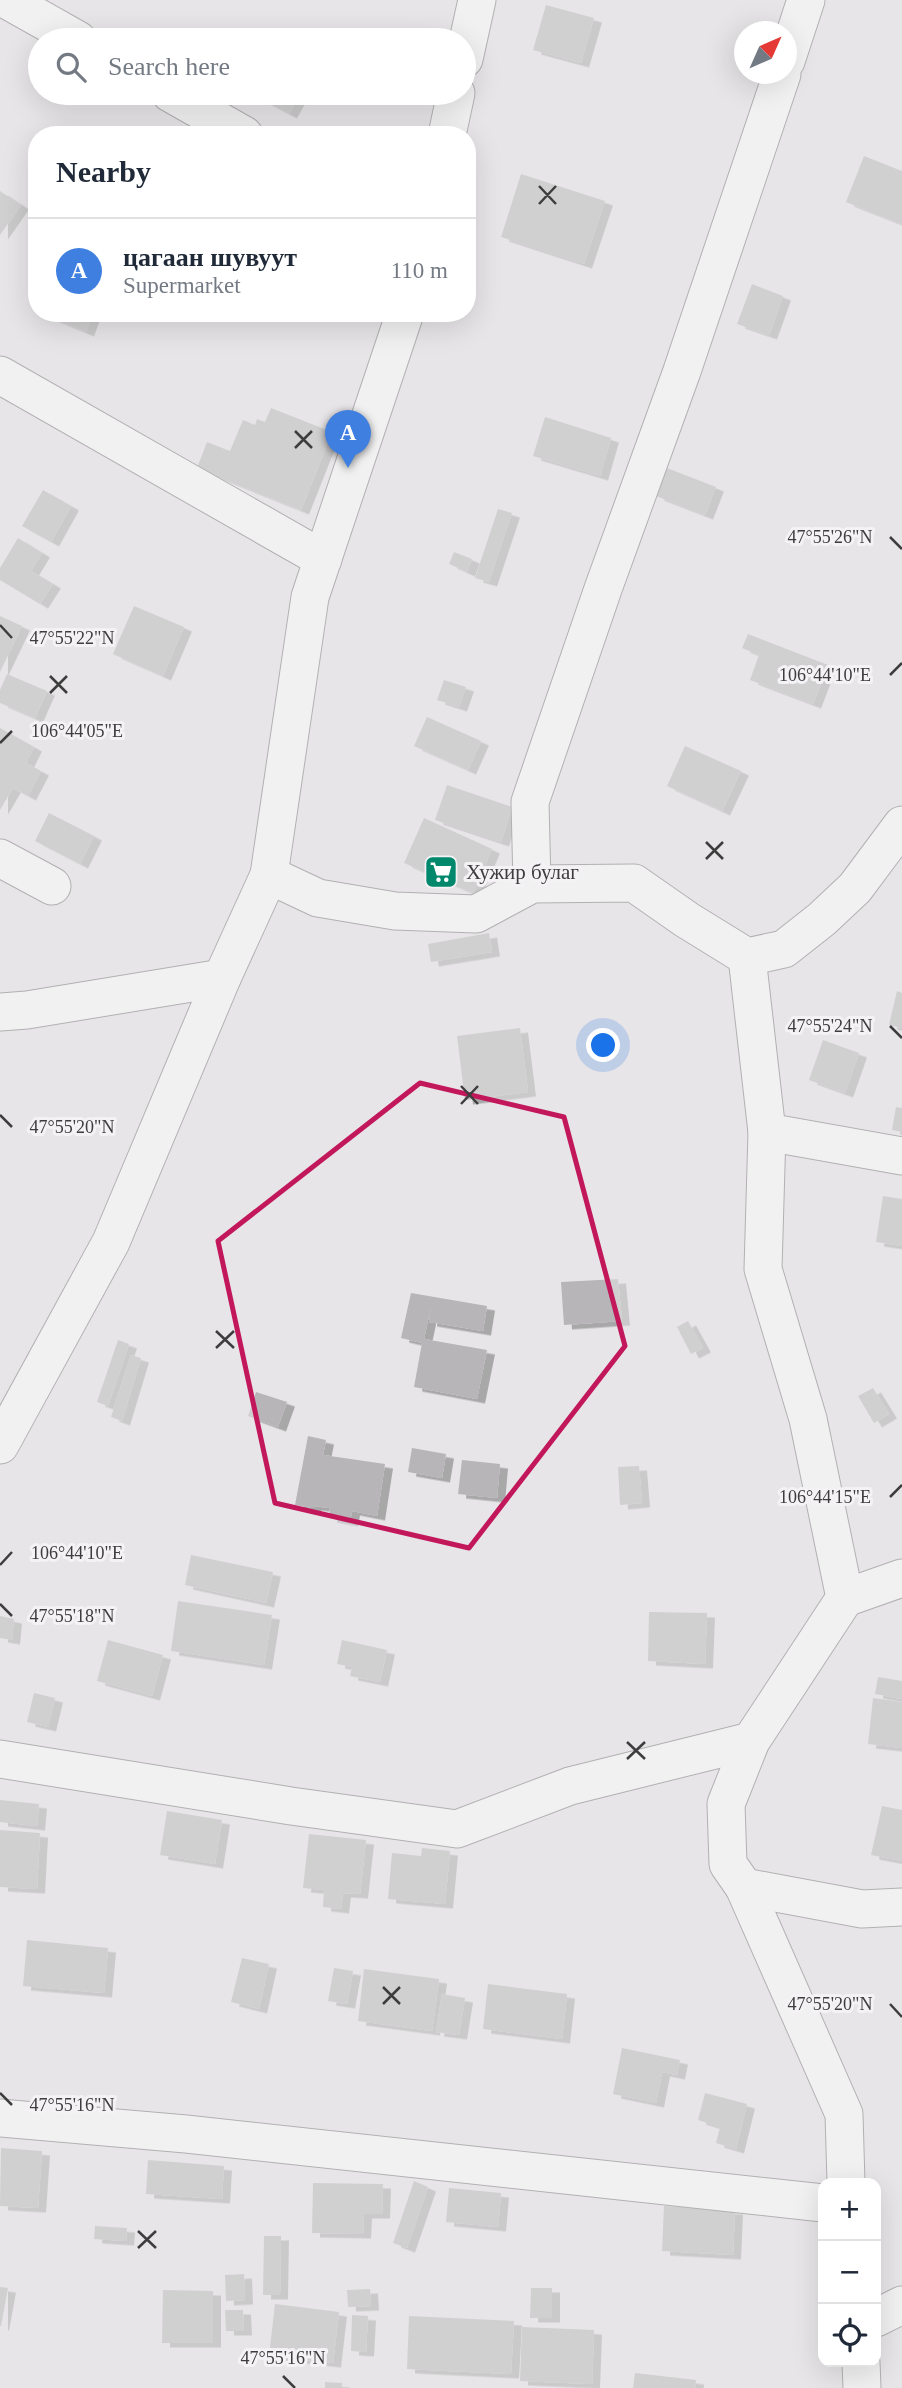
<!DOCTYPE html>
<html lang="en">
<head>
<meta charset="utf-8">
<style>
  body { margin:0; font-family:"Times New Roman",serif; background:#f6f6f7; color:#1f2937 }
  .controls { position:absolute; right:21px; bottom:21px; display:grid; overflow:hidden; border-radius:14px; box-shadow:0 7px 28px #0002 }
  .controls button { width:63px; height:63px; display:grid; place-items:center; padding:0; border:0; border-bottom:2px solid #e0e1e3; background:#fff; color:#1f2937; font:35px sans-serif }
  .compass { position:absolute; left:734px; top:21px; width:63px; height:63px; border-radius:50%; background:#fff; box-shadow:0 7px 28px #0002; rotate:45deg }
  .you { position:absolute; left:604px; top:1046px; width:24px; height:24px; margin:-18px; border:5px solid #fff; border-radius:50%; background:#1a73e8; box-shadow:0 0 0 10px #1a73e833 }
  .badge { display:grid; place-items:center; width:46px; height:46px; border-radius:50%; background:#7c3aed; color:#fff; font-size:23px; font-weight:700 }
  .pin { position:absolute; translate:-50% -58px; filter:drop-shadow(0 2px 4px #0008) }
  .pin::after { content:''; position:absolute; top:37px; width:24px; height:21px; background:inherit; clip-path:polygon(0 0,100% 0,50% 100%) }
  .list { margin:0; padding:0; list-style:none }
  h2 { display:flex; justify-content:space-between; align-items:center; height:91px; margin:0; padding:0 28px; font-size:30px }
  h2 small { font-size:23px; font-weight:400; color:#747a83 }
  .list li { display:grid; grid-template-columns:46px 1fr auto; gap:21px; align-items:center; box-sizing:border-box; height:105px; padding:0 28px; border-top:2px solid #e0e1e3 }
  .list b { display:block; font-size:26px; white-space:nowrap }
  .list p { margin:0; font-size:23px; white-space:nowrap; color:#747a83 }
  .list em { font-size:23px; font-style:normal; color:#747a83 }
  .icon { flex:none; width:38px; height:38px; fill:none; stroke:currentColor; stroke-width:2; stroke-linecap:round; stroke-linejoin:round }
  .map { position:relative; flex:none; width:902px; height:2388px; overflow:hidden }
  .search { position:absolute; background:#fff; box-shadow:0 7px 28px #0002; left:28px; top:28px; width:448px; height:77px; display:flex; align-items:center; gap:18px; box-sizing:border-box; padding:0 24px; border-radius:38px; color:#747a83; font-size:26px }
  .panel { position:absolute; background:#fff; box-shadow:0 7px 28px #0002; left:28px; top:126px; width:448px; height:196px; border-radius:28px }
  .map>svg:first-child { display:block }
</style>
</head>
<body>
<div class="map">
<svg width="902" height="2388" viewBox="0 0 902 2388">
  <defs>
    <filter id="shadow"><feDropShadow dx="8" dy="4.5" stdDeviation="0" flood-color="#0004"/></filter>
  </defs>
  <rect width="100%" height="100%" fill="#e7e5e7"/>
  <g fill="#b7b5b7" filter="url(#shadow)">
    <polygon points="546,5 594,18 581,63 533,50"/>
    <polygon points="249,93 297,93 300,94 289,114"/>
    <polygon points="864,156 902,171 902,224 846,202"/>
    <polygon points="521,174 605,201 584,264 501,237"/>
    <polygon points="0,191 21,205 0,235"/>
    <polygon points="752,284 783,296 769,335 737,324"/>
    <polygon points="40,313 93,313 86,332"/>
    <polygon points="271,408 332,432 301,510 197,468 207,442 230,451 243,420 255,425 257,419 265,422"/>
    <polygon points="545,417 611,438 600,476 533,456"/>
    <polygon points="667,468 716,487 705,515 656,496"/>
    <polygon points="43,490 71,506 51,542 22,526"/>
    <polygon points="498,509 512,513 489,582 475,578"/>
    <polygon points="18,538 42,553 31,571 53,584 40,604 0,580 0,568"/>
    <polygon points="454,552 472,559 467,572 449,564"/>
    <polygon points="134,606 184,627 163,676 113,654"/>
    <polygon points="0,616 22,626 0,672"/>
    <polygon points="748,634 828,665 813,704 750,680 759,655 742,648"/>
    <polygon points="7,674 47,691 35,718 0,703 0,690"/>
    <polygon points="444,680 466,687 459,707 437,700"/>
    <polygon points="427,717 481,741 468,770 414,746"/>
    <polygon points="0,728 34,747 26,763 41,771 28,796 13,788 0,810"/>
    <polygon points="685,746 741,771 722,811 667,786"/>
    <polygon points="447,785 512,807 501,842 435,820"/>
    <polygon points="49,813 94,836 80,864 35,841"/>
    <polygon points="424,818 492,849 473,893 404,863"/>
    <polygon points="489,933 492,952 431,962 428,944"/>
    <polygon points="897,991 902,993 902,1028 889,1025"/>
    <polygon points="520,1028 528,1092 465,1100 457,1036"/>
    <polygon points="823,1040 859,1053 845,1093 809,1080"/>
    <polygon points="896,1107 902,1108 902,1132 892,1130"/>
    <polygon points="883,1196 902,1199 902,1246 876,1242"/>
    <polygon points="618,1279 622,1321 564,1325 561,1282"/>
    <polygon points="411,1293 487,1306 483,1331 429,1322 431,1306 424,1339 487,1350 477,1399 414,1387 422,1343 401,1338"/>
    <polygon points="688,1321 703,1348 691,1354 677,1327"/>
    <polygon points="118,1340 129,1344 108,1406 97,1402"/>
    <polygon points="131,1355 141,1358 122,1421 111,1417"/>
    <polygon points="873,1388 889,1414 874,1423 858,1396"/>
    <polygon points="256,1392 287,1402 278,1427 248,1416"/>
    <polygon points="308,1436 326,1440 323,1455 385,1464 377,1516 352,1511 350,1522 329,1518 330,1508 313,1506 313,1508 295,1505"/>
    <polygon points="412,1448 446,1454 442,1478 408,1472"/>
    <polygon points="462,1460 500,1464 497,1498 458,1494"/>
    <polygon points="639,1466 642,1503 620,1505 618,1467"/>
    <polygon points="191,1555 273,1572 266,1603 185,1585"/>
    <polygon points="178,1601 272,1615 264,1665 171,1651"/>
    <polygon points="649,1612 707,1613 705,1664 648,1661"/>
    <polygon points="0,1616 14,1619 12,1640 0,1638"/>
    <polygon points="108,1640 163,1655 152,1696 97,1681"/>
    <polygon points="342,1640 387,1650 380,1682 350,1676 352,1667 337,1664"/>
    <polygon points="878,1677 902,1681 902,1699 875,1694"/>
    <polygon points="34,1693 55,1698 48,1727 27,1722"/>
    <polygon points="873,1698 902,1702 902,1748 868,1744"/>
    <polygon points="0,1800 39,1804 37,1826 0,1822"/>
    <polygon points="882,1806 902,1810 902,1861 871,1855"/>
    <polygon points="167,1811 222,1820 215,1864 160,1855"/>
    <polygon points="0,1830 40,1833 37,1889 0,1887"/>
    <polygon points="309,1834 366,1840 360,1894 343,1893 341,1909 323,1907 324,1890 303,1888"/>
    <polygon points="422,1848 450,1851 445,1904 388,1899 392,1853 421,1856"/>
    <polygon points="27,1940 108,1948 104,1993 23,1986"/>
    <polygon points="242,1958 269,1964 259,2009 231,2002"/>
    <polygon points="334,1968 353,1971 347,2004 328,2001"/>
    <polygon points="364,1969 439,1979 432,2031 358,2021"/>
    <polygon points="488,1984 567,1994 562,2039 483,2029"/>
    <polygon points="442,1994 465,1998 459,2035 436,2032"/>
    <polygon points="622,2048 680,2060 677,2075 662,2072 656,2103 613,2094"/>
    <polygon points="705,2093 747,2104 736,2149 716,2143 720,2127 698,2120"/>
    <polygon points="1,2148 42,2151 38,2208 0,2206"/>
    <polygon points="148,2160 224,2166 222,2199 146,2194"/>
    <polygon points="414,2181 428,2187 407,2248 393,2243"/>
    <polygon points="313,2183 383,2184 382,2214 364,2214 363,2234 312,2233"/>
    <polygon points="449,2188 501,2193 498,2227 446,2222"/>
    <polygon points="664,2206 735,2210 733,2255 662,2251"/>
    <polygon points="95,2226 127,2228 126,2241 94,2239"/>
    <polygon points="264,2236 281,2236 280,2295 263,2295"/>
    <polygon points="244,2274 245,2300 226,2301 225,2275"/>
    <polygon points="0,2287 8,2288 1,2326 0,2326"/>
    <polygon points="531,2288 552,2288 552,2318 530,2318"/>
    <polygon points="370,2289 371,2306 348,2307 347,2290"/>
    <polygon points="163,2290 213,2291 213,2343 162,2343"/>
    <polygon points="275,2304 339,2312 333,2363 269,2356"/>
    <polygon points="225,2310 243,2310 244,2331 226,2331"/>
    <polygon points="352,2315 368,2316 366,2352 351,2351"/>
    <polygon points="409,2316 514,2321 511,2374 407,2369"/>
    <polygon points="522,2327 594,2330 592,2384 520,2381"/>
    <polygon points="635,2373 696,2380 695,2388 633,2388"/>
    <polygon points="325,2382 342,2383 342,2388 325,2388"/>
  </g>
  <g fill="none" stroke-linecap="round" stroke-linejoin="round">
    <defs>
      <g id="street">
        <polyline points="7,0 78,40"/>
        <polyline points="464,59 477,0"/>
        <polyline points="786,61 806,0"/>
        <polyline points="170,93 244,135"/>
        <polyline points="447,135 456,93"/>
        <polyline points="0,375 323,559"/>
        <polyline points="0,858 52,886"/>
        <polyline points="269,875 318,898 395,911 476,914 532,884 634,883 687,920 747,957 784,949 822,919 855,888 902,825"/>
        <polyline points="532,884 530,802 603,589 682,371 782,74"/>
        <polyline points="747,957 767,1132 763,1269 808,1419 845,1598"/>
        <polyline points="0,1012 27,1010 222,978"/>
        <polyline points="767,1132 902,1156"/>
        <polyline points="0,1445 111,1242 222,978 269,875 310,597 405,313"/>
        <polyline points="902,1578 845,1598 751,1741 726,1804 728,1864 744,1887 862,1909 902,1907"/>
        <polyline points="0,1759 291,1806 457,1829 570,1786 751,1741"/>
        <polyline points="744,1887 844,2114 846,2183"/>
        <polyline points="0,2118 186,2134 823,2203"/>
        <polyline points="876,2318 902,2305"/>
        <polyline points="861,2362 862,2388"/>
      </g>
    </defs>
    <use href="#street" stroke="#727072" stroke-width="39"/>
    <use href="#street" stroke="#fff" stroke-width="37"/>
  </g>
  <path d="M0 0H902V2388H0ZM420 1083 564 1117 625 1346 469 1548 275 1503 218 1241Z" fill="#e7e5e7" fill-opacity=".55" fill-rule="evenodd"/>
  <path fill="none" stroke="#c2185b" stroke-width="5" stroke-linejoin="round" d="M420 1083 564 1117 625 1346 469 1548 275 1503 218 1241Z"/>
  <path fill="none" stroke="#3d3d3e" stroke-width="2.5" d="M539 186 556 204M539 204 556 186M295 431 312 448M295 448 312 431M890 537 902 549M0 625 12 638M890 675 902 663M50 676 67 693M50 693 67 676M0 743 12 731M706 842 723 859M706 859 723 842M890 1026 902 1038M461 1086 478 1104M461 1104 478 1086M0 1115 12 1127M216 1331 234 1348M216 1348 234 1331M890 1497 902 1485M0 1565 12 1552M0 1604 12 1616M627 1742 645 1759M627 1759 645 1742M383 1987 400 2004M383 2004 400 1987M890 2004 902 2017M0 2093 12 2105M138 2231 156 2248M138 2248 156 2231M283 2376 295 2388"/>
  <defs>
    <symbol id="supermarket-square" viewBox="-11 -11 22 22"><rect x="-9" y="-9" width="18" height="18" rx="4" fill="#00886d" stroke="#f4f2f5"/><path d="M-6-5.5h2.5l.6 2H6L4.5 2H-2.5L-4.4-4H-6ZM-1.5 3.2a1.3 1.3 0 1 0 .1 0ZM3 3.2a1.3 1.3 0 1 0 .1 0Z" fill="#fff"/></symbol>
  </defs>
  <g fill-rule="evenodd">
    <use href="#supermarket-square" x="422" y="853" width="38" height="38"/>
  </g>
  <g text-anchor="middle" stroke-width="6" stroke-linejoin="round" paint-order="stroke">
    <g font-size="21" fill="#3d3d3e" stroke="#f4f2f5" text-anchor="start">
      <text x="466" y="879">Хужир булаг</text>
    </g>
  </g>
  <g font-size="18" text-anchor="middle" fill="#3d3d3e" stroke="#f4f2f5" stroke-width="6" stroke-linejoin="round" paint-order="stroke">
    <text x="830" y="543">47°55'26"N</text>
    <text x="72" y="644">47°55'22"N</text>
    <text x="825" y="681">106°44'10"E</text>
    <text x="77" y="737">106°44'05"E</text>
    <text x="830" y="1032">47°55'24"N</text>
    <text x="72" y="1133">47°55'20"N</text>
    <text x="825" y="1503">106°44'15"E</text>
    <text x="77" y="1559">106°44'10"E</text>
    <text x="72" y="1622">47°55'18"N</text>
    <text x="830" y="2010">47°55'20"N</text>
    <text x="72" y="2111">47°55'16"N</text>
    <text x="283" y="2364">47°55'16"N</text>
  </g>
</svg>
<div class="controls">
<button>+</button>
<button>−</button>
<button><svg class="icon" aria-label="locate" viewBox="0 0 24 24"><circle cx="12" cy="12" r="6"/><path d="M12 2v4M12 18v4M2 12h4M18 12h4"/></svg></button>
</div>
<svg class="compass" viewBox="-18 -18 36 36"><path d="M0-13l5 13h-10z" fill="#e53935"/><path d="M0 13l5-13h-10z" fill="#747a83"/></svg>
<div class="you"></div>
<div class="pin badge" style="left:348px;top:468px;background:#3f7fe0">A</div>
<div class="search"><svg class="icon" aria-label="search" viewBox="0 0 24 24"><circle cx="10" cy="10" r="6"/><path d="M15 15l6 6"/></svg>Search here</div>
<section class="panel">
<h2>Nearby<small></small></h2>
<ul class="list">
<li><span class="badge" style="background:#3f7fe0">A</span><div><b>цагаан шувуут</b><p>Supermarket</p></div><em>110 m</em></li>
</ul>
</section>
</div>
</body>
</html>
